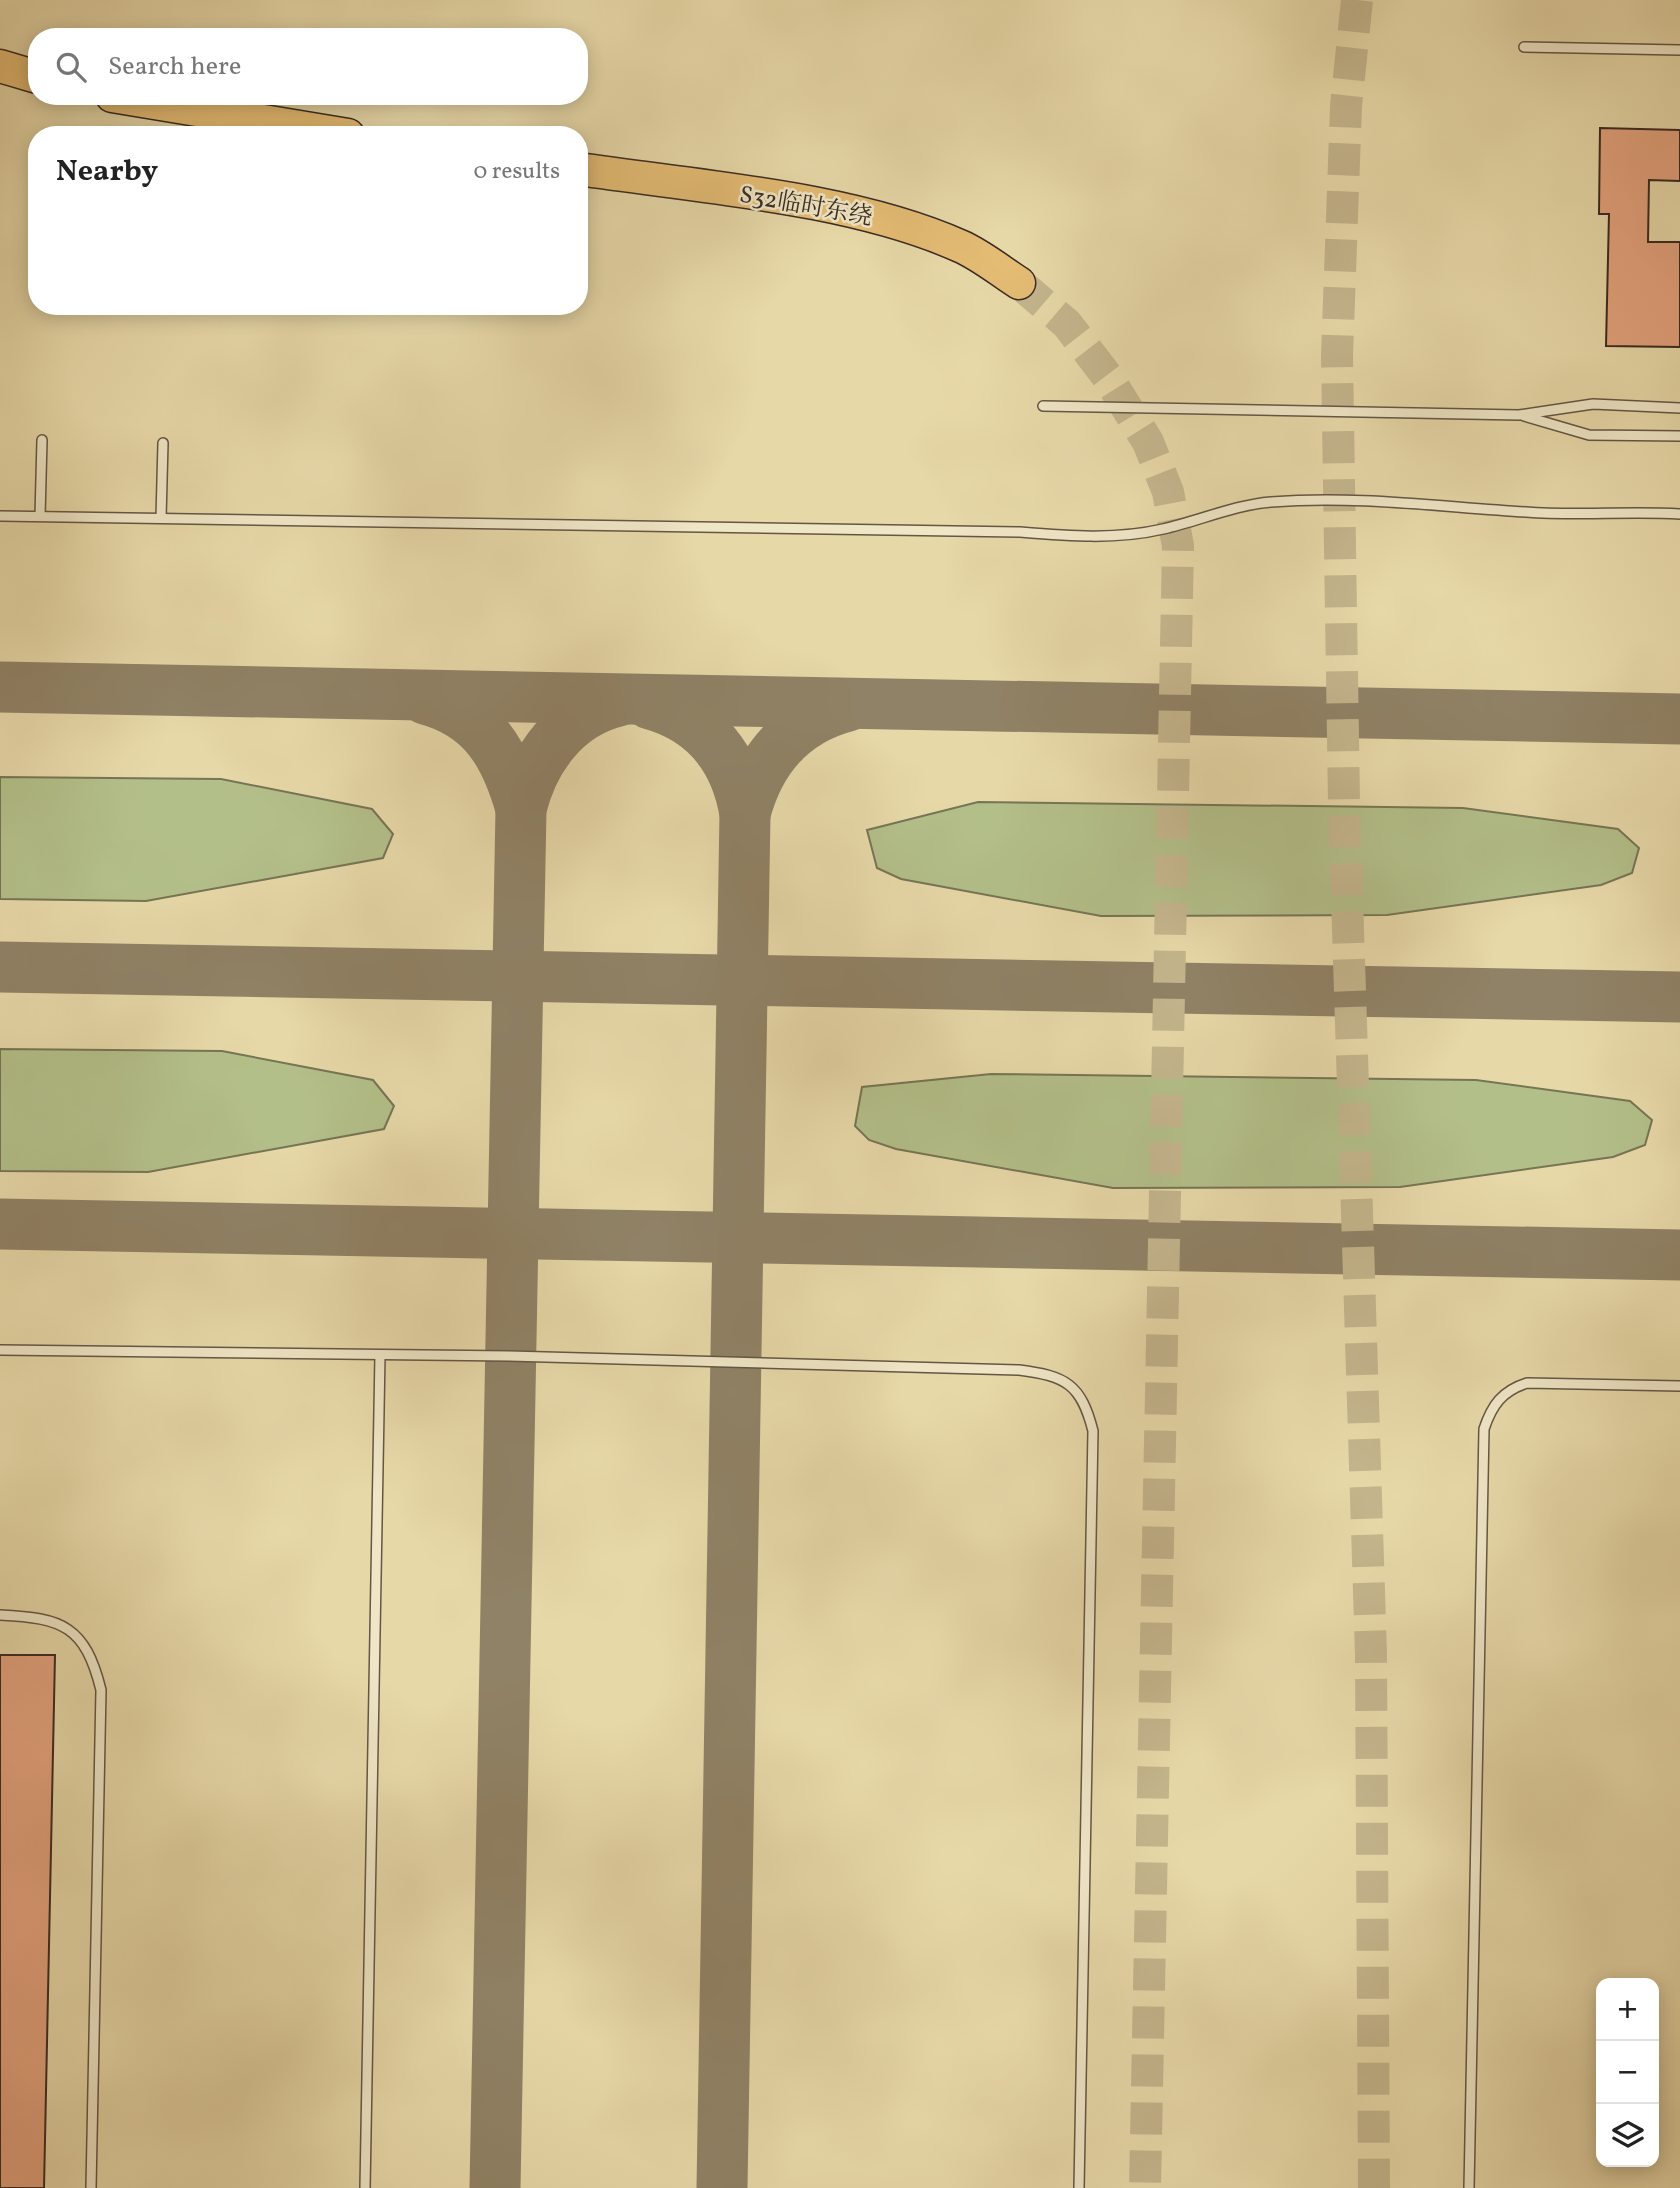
<!DOCTYPE html>
<html lang="en">
<head>
<meta charset="utf-8">
<style>
  body { margin:0; font-family:Vollkorn,"Noto Serif SC",serif; background:#f6f6f6; color:#222 }
  .controls { position:absolute; right:21px; bottom:21px; display:grid; overflow:hidden; border-radius:14px; box-shadow:0 4px 18px #0003 }
  .controls button { width:63px; height:63px; display:grid; place-items:center; padding:0; border:0; border-bottom:2px solid #e0e0e0; background:#fff; color:#222; font:35px sans-serif }
  .list { margin:0; padding:0; list-style:none }
  h2 { display:flex; justify-content:space-between; align-items:center; height:91px; margin:0; padding:0 28px; font-size:30px }
  h2 small { font-size:23px; font-weight:400; color:#767676 }
  .icon { flex:none; width:38px; height:38px; fill:none; stroke:currentColor; stroke-width:2; stroke-linecap:round; stroke-linejoin:round }
  .map { position:relative; flex:none; width:1680px; height:2188px; overflow:hidden }
  .search { position:absolute; background:#fff; box-shadow:0 4px 18px #0003; left:28px; top:28px; width:560px; height:77px; display:flex; align-items:center; gap:18px; box-sizing:border-box; padding:0 24px; border-radius:28px; color:#767676; font-size:26px }
  .panel { position:absolute; background:#fff; box-shadow:0 4px 18px #0003; left:28px; top:126px; width:560px; height:189px; border-radius:28px }
  .map>svg:first-child { display:block }
</style>
</head>
<body>
<div class="map">
<svg width="1680" height="2188" viewBox="0 0 1680 2188">
  <rect width="100%" height="100%" fill="#e7d8a8"/>
  <filter id="stains"><feTurbulence type="fractalNoise" baseFrequency=".00286" numOctaves="4"/><feColorMatrix values="0 0 0 0 .2 0 0 0 0 .09 0 0 0 0 .02 0 0 0 .5 -.17"/></filter>
  <radialGradient id="worn" r=".72"><stop offset=".6" stop-color="#630" stop-opacity="0"/><stop offset="1" stop-color="#630" stop-opacity=".3"/></radialGradient>
  <g fill="#b3bf89" stroke="#767556" stroke-width="2">
    <polygon points="0,777 221,779 372,809 393,834 383,858 146,901 0,899"/>
    <polygon points="978,802 1463,808 1618,829 1639,848 1632,873 1601,885 1387,915 1101,916 901,879 877,868 867,830"/>
    <polygon points="0,1049 222,1051 373,1080 394,1106 384,1129 148,1172 0,1171"/>
    <polygon points="991,1074 1476,1080 1630,1101 1652,1120 1645,1145 1613,1157 1400,1187 1113,1188 896,1149 869,1140 855,1126 862,1087"/>
  </g>
  <g fill="none" stroke-linecap="round" stroke-linejoin="round">
    <g stroke="#908266" stroke-width="51">
      <polyline points="0,687 1680,719"/>
      <path d="M425 699C483 714 506 755 521 809"/>
      <path d="M650 704C705 719 736 759 745 814L722 2188"/>
      <path d="M745 814C759 760 793 720 848 706"/>
      <polyline points="0,967 1680,997"/>
      <polyline points="0,1224 1680,1255"/>
      <path d="M495 2188 521 809C533 759 566 713 619 701"/>
    </g>
  </g>
  <g fill="#e2a27d" stroke="#392b23" stroke-width="2">
    <polygon points="1600,128 1680,130 1680,181 1649,180 1648,242 1680,242 1680,347 1606,346 1609,214 1599,214"/>
    <polygon points="0,1655 55,1655 44,2188 0,2188"/>
  </g>
  <g fill="none" stroke-linecap="round" stroke-linejoin="round">
    <g stroke="#c4b58d" stroke-width="32" stroke-dasharray="32 16" stroke-linecap="butt">
      <polyline points="1357,0 1346,106 1337,356 1344,802 1371,1655 1374,2188"/>
      <polyline points="1019,283 1067,324 1107,376 1148,442 1168,492 1178,546 1145,2188"/>
    </g>
    <defs>
      <g id="lane">
        <polyline points="1524,47 1680,50"/>
        <polyline points="1043,406 1519,415 1593,404 1680,408"/>
        <polyline points="1524,416 1589,435 1680,436"/>
        <path d="M0 516 1020 532C1068 536 1116 540 1163 529 1199 521 1234 505 1271 502 1356 495 1441 507 1526 512 1577 516 1629 511 1680 514"/>
        <polyline points="40,516 42,440"/>
        <polyline points="161,518 163,443"/>
        <path d="M0 1350 509 1356 1019 1370C1066 1376 1081 1384 1093 1431L1079 2188"/>
        <path d="M0 1615C63 1618 85 1626 101 1690L91 2188"/>
        <polyline points="365,2188 380,1355"/>
        <path d="M1469 2188 1484 1429C1492 1405 1502 1391 1527 1383L1680 1386"/>
      </g>
      <g id="highway">
        <polyline points="0,66 37,77"/>
        <polyline points="112,96 348,135"/>
        <path d="M579 169C699 187 850 197 960 246 981 255 1000 271 1019 283"/>
      </g>
    </defs>
    <use href="#lane" stroke="#645644" stroke-width="12"/>
    <use href="#highway" stroke="#392b23" stroke-width="35"/>
    <use href="#lane" stroke="#efe6c6" stroke-width="9"/>
    <use href="#highway" stroke="#e4bc74" stroke-width="32"/>
  </g>
  <g text-anchor="middle" stroke-width="5" stroke-linejoin="round" paint-order="stroke">
    <g font-size="24" fill="#392b23" stroke="#efe6c6">
      <text transform="translate(806 205) rotate(10)" y="8">S32临时东绕</text>
    </g>
  </g>
  <rect width="100%" height="100%" filter="url(#stains)"/>
  <rect width="100%" height="100%" fill="url(#worn)"/>
</svg>
<div class="controls">
<button>+</button>
<button>−</button>
<button><svg class="icon" aria-label="layers" viewBox="0 0 24 24"><path d="M12 4l9 5-9 5-9-5zM3 14l9 5 9-5"/></svg></button>
</div>
<div class="search"><svg class="icon" aria-label="search" viewBox="0 0 24 24"><circle cx="10" cy="10" r="6"/><path d="M15 15l6 6"/></svg>Search here</div>
<section class="panel">
<h2>Nearby<small>0 results</small></h2>
<ul class="list">
</ul>
</section>
</div>
</body>
</html>
